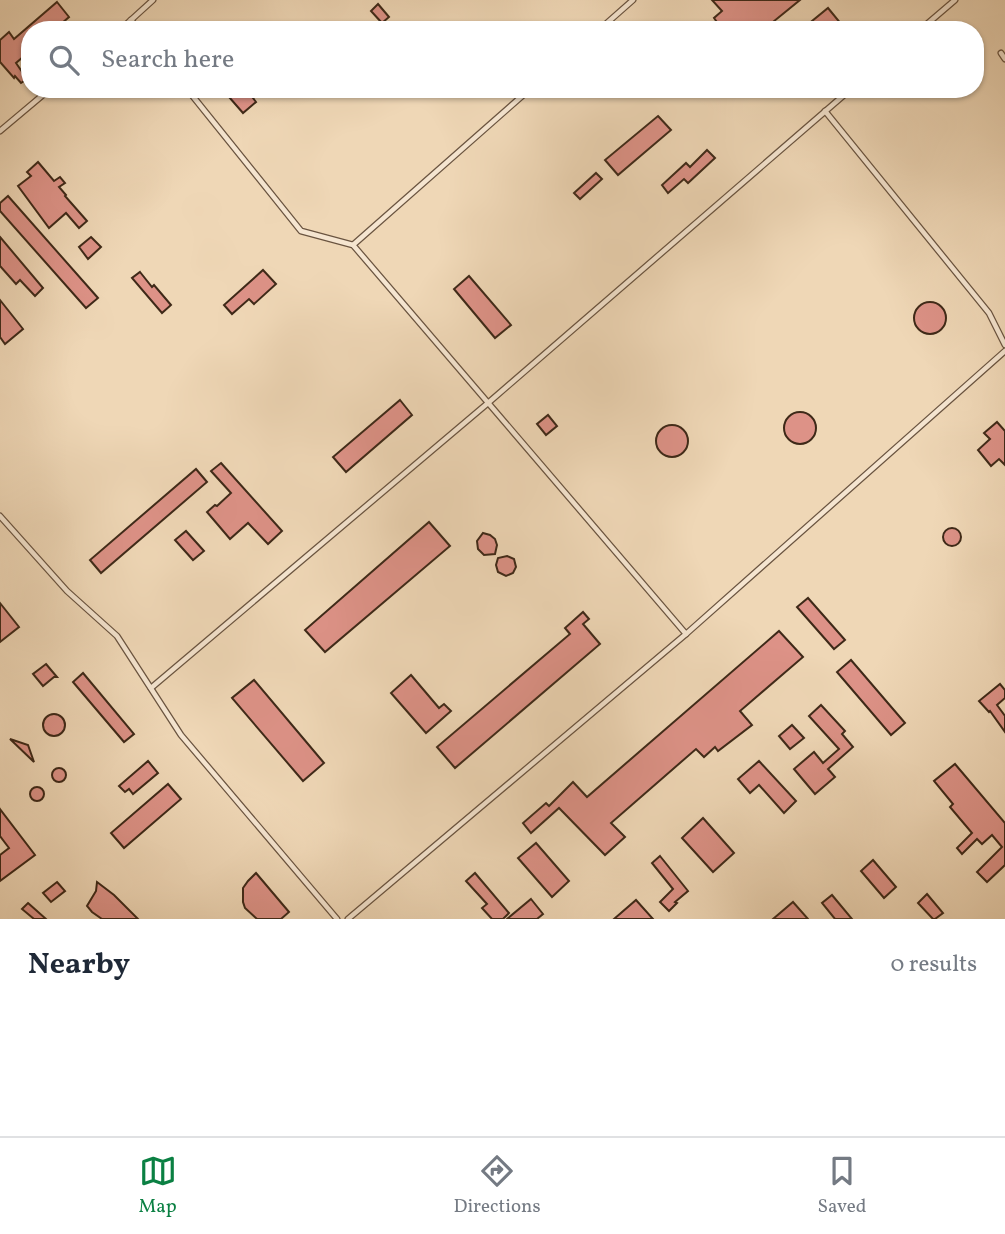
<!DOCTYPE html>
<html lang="en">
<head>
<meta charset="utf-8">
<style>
  body { margin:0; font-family:Vollkorn,serif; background:#f2f2f3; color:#1f2937 }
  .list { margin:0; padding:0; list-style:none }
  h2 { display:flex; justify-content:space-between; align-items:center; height:91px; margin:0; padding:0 28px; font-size:30px }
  h2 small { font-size:23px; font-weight:400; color:#747a83 }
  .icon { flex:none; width:38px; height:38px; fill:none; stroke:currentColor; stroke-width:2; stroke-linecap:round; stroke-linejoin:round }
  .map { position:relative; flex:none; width:1005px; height:919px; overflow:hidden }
  .search { position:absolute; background:#fff; box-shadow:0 2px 5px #0004; left:21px; right:21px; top:21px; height:77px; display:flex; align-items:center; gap:18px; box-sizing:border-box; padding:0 24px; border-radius:28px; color:#747a83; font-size:26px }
  .sheet { height:217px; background:#fff }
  nav { display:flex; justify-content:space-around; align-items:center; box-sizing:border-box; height:98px; border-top:2px solid #e0e1e3; background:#fff; font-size:19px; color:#747a83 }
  nav a { display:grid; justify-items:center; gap:4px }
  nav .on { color:#0b8043 }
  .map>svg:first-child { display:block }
</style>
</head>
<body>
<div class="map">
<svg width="1005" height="919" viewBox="0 0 1005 919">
  <rect width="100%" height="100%" fill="#efd7b6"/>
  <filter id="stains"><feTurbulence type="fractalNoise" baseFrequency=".00286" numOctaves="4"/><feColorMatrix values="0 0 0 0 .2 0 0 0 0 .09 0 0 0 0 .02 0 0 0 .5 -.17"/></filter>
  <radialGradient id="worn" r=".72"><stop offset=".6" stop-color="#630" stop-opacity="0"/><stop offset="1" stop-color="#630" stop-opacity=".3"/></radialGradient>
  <g fill="#dd9287" stroke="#3e2918" stroke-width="2">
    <polygon points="712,0 800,0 768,26 772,30 714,30 719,25 714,18 722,11"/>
    <polygon points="57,2 69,17 54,30 30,30 30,51 16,63 27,79 21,83 15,76 14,78 0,62 0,40 9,32 14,39"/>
    <polygon points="378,4 389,17 382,23 371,11"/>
    <polygon points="828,8 842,25 836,30 801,30"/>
    <polygon points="222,89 246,89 256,102 243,113"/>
    <polygon points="658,116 671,130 618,175 605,160"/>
    <polygon points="707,150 715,158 688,183 684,179 668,193 662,185 686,163 690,167"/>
    <polygon points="38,162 54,181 60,177 65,183 59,187 66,195 65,196 87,221 79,228 66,213 49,228 18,186 31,176 27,172"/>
    <polygon points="596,173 602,179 580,199 574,193"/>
    <polygon points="8,196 98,298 86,308 0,211 0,203"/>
    <polygon points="0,237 43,288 35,296 20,280 16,284 0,266"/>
    <polygon points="91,237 101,247 88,259 79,247"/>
    <polygon points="263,270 276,284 254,304 249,299 232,314 224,305"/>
    <polygon points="140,272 152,287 154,285 171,305 162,313 132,278"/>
    <polygon points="469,276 511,325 495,338 454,289"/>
    <polygon points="0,300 23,329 5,344 0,337"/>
    <circle cx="930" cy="318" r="16"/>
    <polygon points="400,400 412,415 346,472 333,457"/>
    <circle cx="800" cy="428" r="16"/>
    <polygon points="548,415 557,426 546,435 537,424"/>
    <polygon points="997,422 1005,431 1005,465 999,459 991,466 978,450 990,439 984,433"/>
    <circle cx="672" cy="441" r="16"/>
    <polygon points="221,463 282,531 268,544 248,523 230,539 207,512 215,505 217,506 231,493 211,471"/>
    <polygon points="196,469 207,482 101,573 90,560"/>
    <polygon points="429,522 450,546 325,652 305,630"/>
    <circle cx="952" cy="537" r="9"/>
    <polygon points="186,531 204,551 193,560 175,540"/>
    <polygon points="483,533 490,535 495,539 497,545 495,554 484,555 478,549 477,541"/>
    <polygon points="507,556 514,559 516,567 513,573 506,576 498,572 496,565 498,558"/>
    <polygon points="808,598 845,640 834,649 797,607"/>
    <polygon points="0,603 19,627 0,642"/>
    <polygon points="583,612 589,619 583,624 600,644 455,768 437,747 570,634 565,628"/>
    <polygon points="779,631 803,657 740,711 752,725 718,751 715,747 704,757 696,749 611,823 625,837 605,855 559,808 531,833 523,823 546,803 549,806 573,782 587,797"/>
    <polygon points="851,660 905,723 891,735 837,672"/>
    <polygon points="46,664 57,677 54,677 43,686 33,674"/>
    <polygon points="83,673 134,734 124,742 73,682"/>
    <polygon points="411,675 439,708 444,704 451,711 426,733 391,693"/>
    <polygon points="254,680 324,763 303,781 232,698"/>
    <polygon points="1000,684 1005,690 1005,698 997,705 1005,716 1005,732 990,711 989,712 979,701"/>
    <polygon points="821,705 845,731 842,734 853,747 828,769 835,777 815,794 794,769 814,752 823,763 839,749 809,716"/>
    <circle cx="54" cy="725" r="11"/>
    <polygon points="792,725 804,738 790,749 779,736"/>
    <polygon points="10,739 28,745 34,762"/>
    <polygon points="148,761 158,773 133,794 129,789 125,792 119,786"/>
    <polygon points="759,761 796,801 784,813 759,785 750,793 738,779"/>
    <polygon points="955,764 1005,823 1005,865 987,882 977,872 1002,847 992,835 982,844 977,839 962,854 957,848 972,833 950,807 953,804 934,781"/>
    <circle cx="59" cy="775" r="7"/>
    <polygon points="168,784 181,799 124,848 111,833"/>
    <circle cx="37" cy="794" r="7"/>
    <polygon points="0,809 35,855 0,881 0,855 9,848 0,836"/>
    <polygon points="703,818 734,853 713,872 682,838"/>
    <polygon points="536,843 569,881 552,897 518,858"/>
    <polygon points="660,856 688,891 675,902 677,903 669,911 660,902 673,889 652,863"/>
    <polygon points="873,860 896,887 884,898 861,871"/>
    <polygon points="256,873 289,912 281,919 257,919 245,908 243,902 243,888 248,881"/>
    <polygon points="475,873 509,913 503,919 492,919 482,908 487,904 466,881"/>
    <polygon points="57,882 65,891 51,902 43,893"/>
    <polygon points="97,882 114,895 138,919 102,919 92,912 87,906 96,891"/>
    <polygon points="927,894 943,913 935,919 933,919 918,903"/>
    <polygon points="832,895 852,919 835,919 822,903"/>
    <polygon points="531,899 543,914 537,919 507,919"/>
    <polygon points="636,900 653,919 614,919"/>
    <polygon points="793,902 808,919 773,919"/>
    <polygon points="28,903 46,919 34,919 22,909"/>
  </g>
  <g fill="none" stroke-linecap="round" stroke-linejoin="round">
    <defs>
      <g id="lane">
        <polyline points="131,20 139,30"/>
        <polyline points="120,30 153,0"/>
        <polyline points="599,30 633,0"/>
        <polyline points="920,30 955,0"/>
        <polyline points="1001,53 1005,59"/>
        <polyline points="187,89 301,231 353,245 686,634"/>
        <polyline points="825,111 989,313 1005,345"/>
        <polyline points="0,131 50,89"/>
        <polyline points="353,245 530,89"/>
        <polyline points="0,516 67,591 117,636 181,735 337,919"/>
        <polyline points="151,688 488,403 851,89"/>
        <polyline points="348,919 686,634 1005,351"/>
      </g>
    </defs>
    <use href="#lane" stroke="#6a5440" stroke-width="7"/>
    <use href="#lane" stroke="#f5e5d0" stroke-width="4.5"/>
  </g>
  <rect width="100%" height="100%" filter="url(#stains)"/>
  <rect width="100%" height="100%" fill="url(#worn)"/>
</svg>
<div class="search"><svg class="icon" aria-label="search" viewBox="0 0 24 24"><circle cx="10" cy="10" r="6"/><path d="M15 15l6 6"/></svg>Search here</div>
</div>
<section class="sheet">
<h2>Nearby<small>0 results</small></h2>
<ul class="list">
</ul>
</section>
<nav>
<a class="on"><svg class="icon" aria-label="map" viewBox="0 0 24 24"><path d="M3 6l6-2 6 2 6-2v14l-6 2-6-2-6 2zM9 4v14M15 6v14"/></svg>Map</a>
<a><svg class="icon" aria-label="directions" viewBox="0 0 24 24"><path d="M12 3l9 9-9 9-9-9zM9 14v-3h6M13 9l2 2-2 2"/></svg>Directions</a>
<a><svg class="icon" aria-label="saved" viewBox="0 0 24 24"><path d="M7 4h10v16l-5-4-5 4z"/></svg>Saved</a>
</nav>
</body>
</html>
